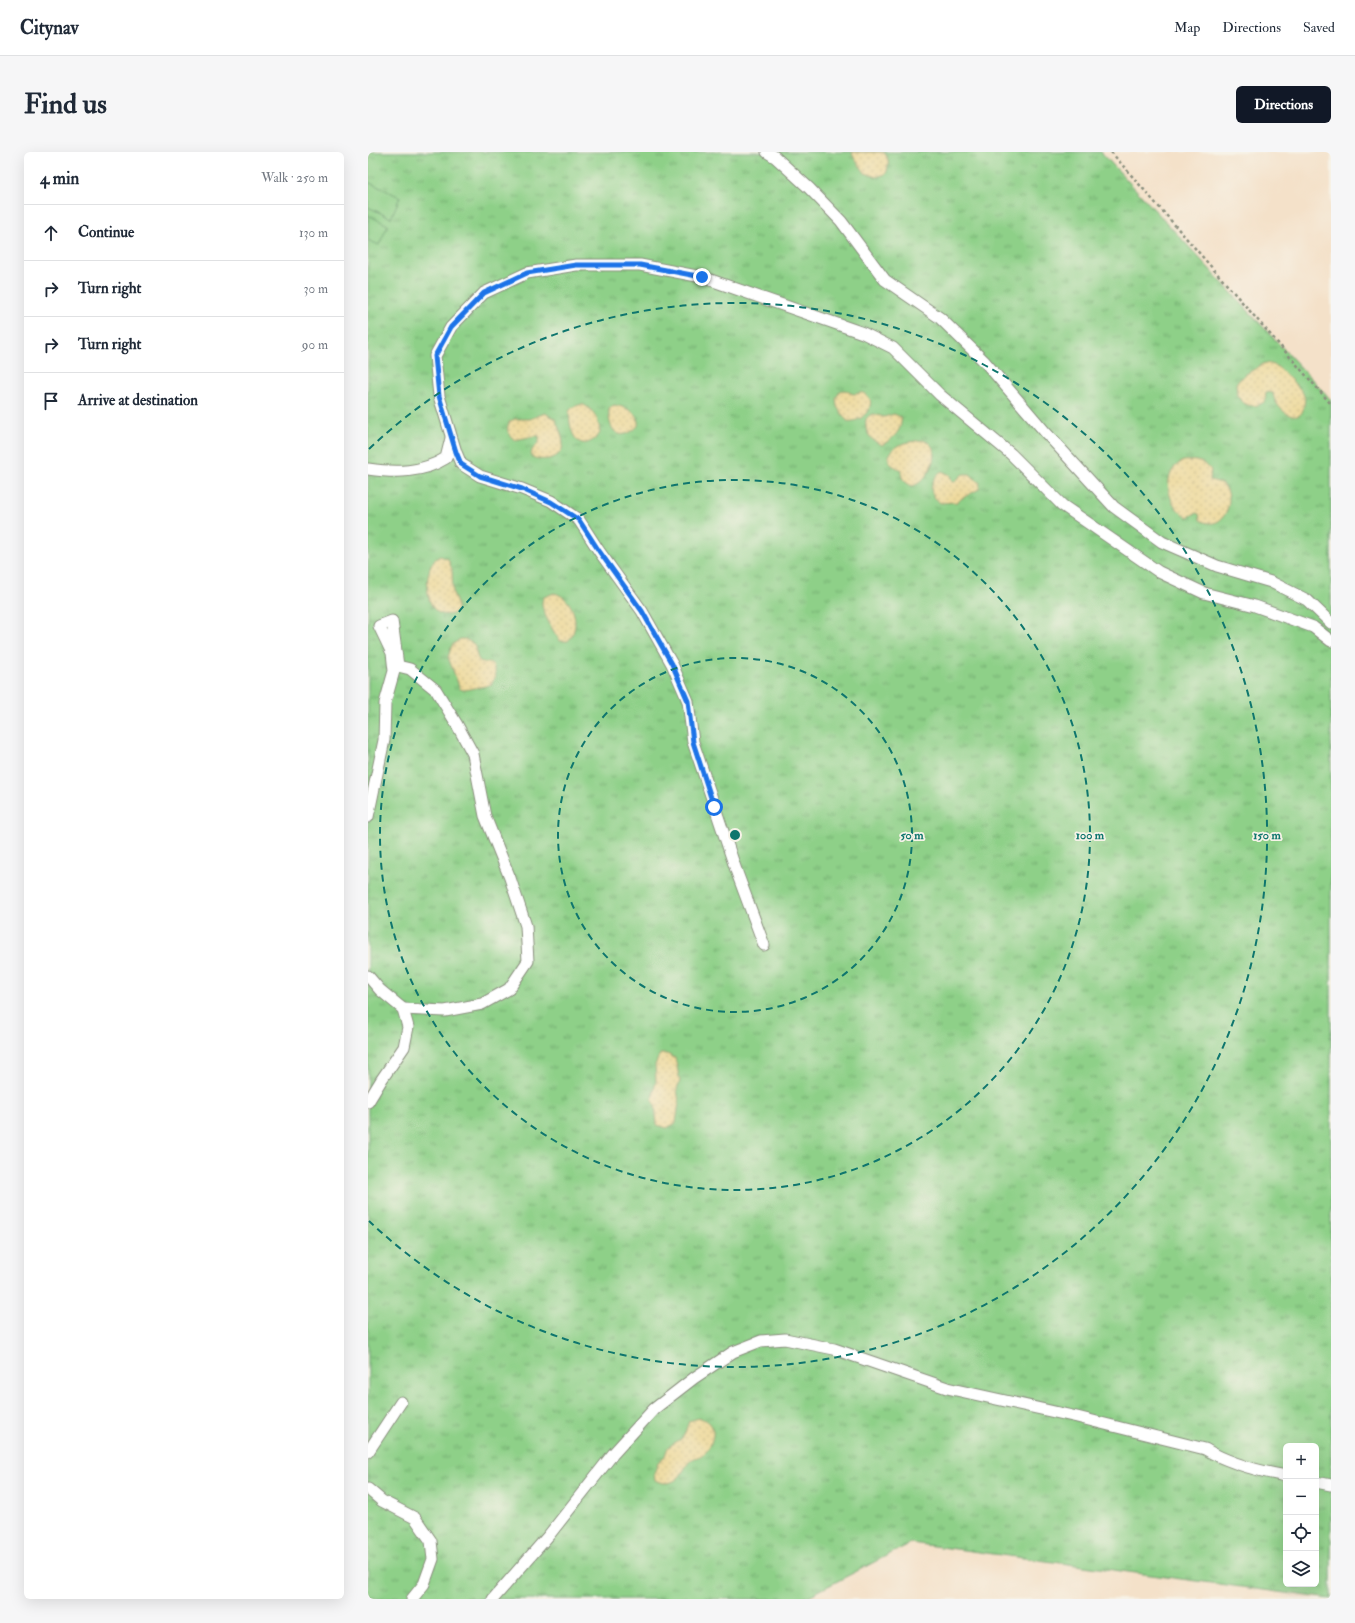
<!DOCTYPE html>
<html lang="en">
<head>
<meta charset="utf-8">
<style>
  body { margin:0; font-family:"IM FELL Double Pica",serif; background:#f6f6f7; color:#1f2937 }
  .controls { position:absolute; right:12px; bottom:12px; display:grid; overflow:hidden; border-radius:6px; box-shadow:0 4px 16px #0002 }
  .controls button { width:36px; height:36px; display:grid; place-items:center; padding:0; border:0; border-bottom:1px solid #e0e1e3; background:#fff; color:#1f2937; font:20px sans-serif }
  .stop { position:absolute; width:12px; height:12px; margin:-9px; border:3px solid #1a73e8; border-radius:50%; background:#fff }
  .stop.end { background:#1a73e8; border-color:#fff; box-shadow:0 1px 4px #0008 }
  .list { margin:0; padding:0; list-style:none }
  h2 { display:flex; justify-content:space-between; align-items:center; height:52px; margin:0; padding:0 16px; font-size:17px }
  h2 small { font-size:13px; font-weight:400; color:#747a83 }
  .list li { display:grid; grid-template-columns:26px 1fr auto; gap:12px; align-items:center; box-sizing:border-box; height:56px; padding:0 16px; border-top:1px solid #e0e1e3 }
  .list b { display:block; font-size:15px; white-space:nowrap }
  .list em { font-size:13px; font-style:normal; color:#747a83 }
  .icon { flex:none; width:22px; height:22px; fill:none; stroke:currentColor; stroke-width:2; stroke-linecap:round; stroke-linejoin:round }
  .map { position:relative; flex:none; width:963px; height:1447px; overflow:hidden; border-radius:6px }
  header { display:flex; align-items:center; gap:24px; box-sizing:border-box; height:56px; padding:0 20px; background:#fff; border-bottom:1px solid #e0e1e3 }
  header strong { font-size:19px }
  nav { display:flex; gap:22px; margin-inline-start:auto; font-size:14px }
  .intro { display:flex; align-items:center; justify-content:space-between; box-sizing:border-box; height:96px; padding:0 24px }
  h1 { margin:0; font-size:28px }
  .button { padding:10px 18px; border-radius:6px; background:#111827; color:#fff; font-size:14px; font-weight:700 }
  main { display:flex; gap:24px; padding:0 24px }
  aside { flex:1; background:#fff; border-radius:6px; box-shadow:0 4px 16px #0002 }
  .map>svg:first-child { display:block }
</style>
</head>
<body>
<header>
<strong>Citynav</strong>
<nav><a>Map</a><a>Directions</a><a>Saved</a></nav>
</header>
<div class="intro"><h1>Find us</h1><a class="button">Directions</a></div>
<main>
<aside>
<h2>4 min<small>Walk · 250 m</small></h2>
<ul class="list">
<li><svg class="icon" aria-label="ahead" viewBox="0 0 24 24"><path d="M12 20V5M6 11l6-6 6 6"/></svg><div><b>Continue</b></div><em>130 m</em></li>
<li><svg class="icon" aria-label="right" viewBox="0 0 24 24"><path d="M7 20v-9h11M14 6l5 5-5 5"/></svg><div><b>Turn right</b></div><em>30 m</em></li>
<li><svg class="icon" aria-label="right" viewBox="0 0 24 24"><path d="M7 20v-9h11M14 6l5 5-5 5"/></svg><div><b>Turn right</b></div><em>90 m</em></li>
<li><svg class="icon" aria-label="arrive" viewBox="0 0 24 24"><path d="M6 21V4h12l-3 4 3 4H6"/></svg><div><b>Arrive at destination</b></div></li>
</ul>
</aside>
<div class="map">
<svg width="963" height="1447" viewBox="0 0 963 1447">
  <defs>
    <pattern id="grass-tufts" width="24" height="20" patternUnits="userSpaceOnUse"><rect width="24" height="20" fill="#8ed088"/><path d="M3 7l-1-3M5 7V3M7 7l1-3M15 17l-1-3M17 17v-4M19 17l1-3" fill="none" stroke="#73aa70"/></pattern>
    <pattern id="sand-dots" width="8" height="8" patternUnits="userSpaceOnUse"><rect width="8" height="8" fill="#eeda9e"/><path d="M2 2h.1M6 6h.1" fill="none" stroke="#ccbc89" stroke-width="1.8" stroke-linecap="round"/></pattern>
  </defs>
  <rect width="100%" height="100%" fill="#f7f3e8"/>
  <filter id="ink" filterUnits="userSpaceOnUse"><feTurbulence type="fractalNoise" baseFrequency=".025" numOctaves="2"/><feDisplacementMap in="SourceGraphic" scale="8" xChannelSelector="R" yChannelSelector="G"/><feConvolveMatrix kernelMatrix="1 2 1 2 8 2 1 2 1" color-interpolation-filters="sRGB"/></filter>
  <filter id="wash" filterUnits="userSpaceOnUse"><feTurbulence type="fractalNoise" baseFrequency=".012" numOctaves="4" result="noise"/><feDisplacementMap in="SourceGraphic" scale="16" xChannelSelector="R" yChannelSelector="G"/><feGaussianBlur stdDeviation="0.9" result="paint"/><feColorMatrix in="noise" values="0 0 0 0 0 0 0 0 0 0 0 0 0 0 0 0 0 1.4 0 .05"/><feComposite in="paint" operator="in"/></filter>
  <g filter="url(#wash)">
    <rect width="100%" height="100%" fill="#f4e1c9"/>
    <path fill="url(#grass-tufts)" stroke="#56865e" fill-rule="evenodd" d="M0 0H733L963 248V1447L543 1391 435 1447H0ZM918 1294H948V1432H918Z"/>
    <g fill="url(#sand-dots)" stroke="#868c69">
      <path d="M484 0H515C522 5 521 14 518 22L508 25 497 21C493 14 485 8 484 0Z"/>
      <path d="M897 211C910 212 914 219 922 227 926 231 932 236 935 241 937 246 937 249 936 253 934 277 906 258 905 241L898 240 897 249C892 254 884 255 877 252L869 244 868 231 878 222Z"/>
      <path d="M477 238C480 239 482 241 485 242 490 242 493 239 497 242 511 249 496 272 479 269L469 255 468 246 472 239Z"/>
      <path d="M214 252C227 258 231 268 232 281 229 286 225 289 219 291 204 294 201 270 201 259L205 255Z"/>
      <path d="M246 253C257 255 272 260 270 274 252 292 239 279 241 256Z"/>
      <path d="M177 261 187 267C190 274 195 284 195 292 194 308 175 310 164 305 160 295 174 294 171 284H166L147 288C140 283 137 277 142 269L147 267H162Z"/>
      <path d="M506 262 516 265 526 262 533 265C535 278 525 287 514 293 502 288 496 280 498 267L502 263Z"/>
      <path d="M554 288C578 292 561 331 544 334 536 330 533 327 533 318 530 316 524 314 522 311 520 308 520 305 522 302 527 290 543 290 554 288Z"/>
      <path d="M815 309C827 308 835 308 843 318L842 328C846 329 851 330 854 332 870 343 857 383 832 368L831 362 828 361 820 365C798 355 792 320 815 309Z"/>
      <path d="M574 319 582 323 583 327 586 330 595 322H602L612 331 611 337 593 347 590 350 572 351C570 348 566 346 565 343 560 335 567 323 574 319Z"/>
      <path d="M72 404 80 407 84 417 85 441 89 452V458L85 462C78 463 72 463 67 458 56 448 56 411 72 404Z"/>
      <path d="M186 441C206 445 214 475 200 489H192C187 482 173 459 174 451 174 448 175 447 176 445Z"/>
      <path d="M92 487H97L106 492C108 496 108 506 112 509 115 511 121 510 125 513L128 523 123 533 96 538 92 537 80 505 84 493Z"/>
      <polygon points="292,902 299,902 307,906 312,929 309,937 311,950 308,971 299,976 289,973 287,953 284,947 288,929 287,913"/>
      <path d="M331 1266C351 1269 347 1290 336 1302 333 1305 326 1305 322 1309 318 1313 316 1319 312 1324 306 1332 295 1333 287 1328L286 1321 290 1311 296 1306 300 1295 313 1287 316 1283 321 1269Z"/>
    </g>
    <g fill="#8ed088" stroke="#56865e">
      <polygon points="0,30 32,45 23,66 0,55"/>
      <polygon points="0,63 20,73 11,93 0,88"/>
    </g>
  </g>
  <g filter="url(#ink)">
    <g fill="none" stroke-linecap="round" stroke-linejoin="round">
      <defs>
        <g id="service">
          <polyline points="399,0 407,5 441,36 473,69 517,128 572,166 617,210 678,281 746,355 794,390 849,414 903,430 939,448 963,471"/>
          <path d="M0 317C28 321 54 321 78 306L83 286"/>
          <polyline points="0,665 16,588 17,551 26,519 24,501 11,474 24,469 30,514 42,517 68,538 88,571 105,602 117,664 142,726 158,774 160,809 141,837 114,852 77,859 35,857"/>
          <polyline points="396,793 368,718 325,590 320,549 304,512 274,459 231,399 211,368 183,349 154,337 112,324 93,312 88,300 71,244 67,204 83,175 116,141 159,121 208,113 272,113 334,125 495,181 525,196 572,243 643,302 694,353 791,420 836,441 887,454 945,475 963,489"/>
          <polyline points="0,824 12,838 35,857 40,875 36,895 14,927 0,950"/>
          <polyline points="0,1300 33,1250"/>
          <polyline points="948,1330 963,1333"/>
          <polyline points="0,1337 14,1349 47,1366 63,1389 65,1407 56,1432 44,1447"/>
          <path d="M125 1447 181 1383 245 1302 286 1257 326 1226 365 1200 393 1189 417 1187 466 1197 579 1236 709 1265 837 1297C862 1312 890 1319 918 1324"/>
        </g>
      </defs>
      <use href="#service" stroke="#8a8f7e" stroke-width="13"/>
      <polyline stroke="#8a8f7e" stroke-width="2.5" stroke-dasharray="3 3" stroke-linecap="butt" points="743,0 963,252"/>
      <use href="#service" stroke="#fff" stroke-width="11"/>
    </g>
  </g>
  <g fill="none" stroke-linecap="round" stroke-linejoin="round" filter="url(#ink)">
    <polyline stroke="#1a73e8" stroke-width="5" points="334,125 272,113 208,113 159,121 116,141 83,175 67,204 71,244 88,300 93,312 112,324 154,337 183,350 211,368 231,399 274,459 304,512 320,549 325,590 346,655"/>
  </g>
  <g fill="none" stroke="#0f766e" stroke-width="2" stroke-dasharray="7 5">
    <circle cx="367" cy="683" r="177"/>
    <circle cx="367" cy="683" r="355"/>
    <path d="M1 297A532 532 0 1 1 1 1069"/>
  </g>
  <circle cx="367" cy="683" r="6" fill="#0f766e" stroke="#f7f3e8" stroke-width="2"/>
  <g font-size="12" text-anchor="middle" font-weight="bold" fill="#0f766e" stroke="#f7f3e8" stroke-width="3.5" stroke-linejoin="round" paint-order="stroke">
    <text x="544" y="687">50 m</text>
    <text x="722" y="687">100 m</text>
    <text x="899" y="687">150 m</text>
  </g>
</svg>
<div class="controls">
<button>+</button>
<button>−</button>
<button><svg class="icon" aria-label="locate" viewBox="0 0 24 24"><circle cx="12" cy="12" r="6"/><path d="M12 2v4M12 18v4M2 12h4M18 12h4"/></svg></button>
<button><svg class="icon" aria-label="layers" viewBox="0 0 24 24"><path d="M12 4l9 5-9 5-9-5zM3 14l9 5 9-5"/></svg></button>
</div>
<div class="stop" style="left:346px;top:655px"></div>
<div class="stop end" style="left:334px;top:125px"></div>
</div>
</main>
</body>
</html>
